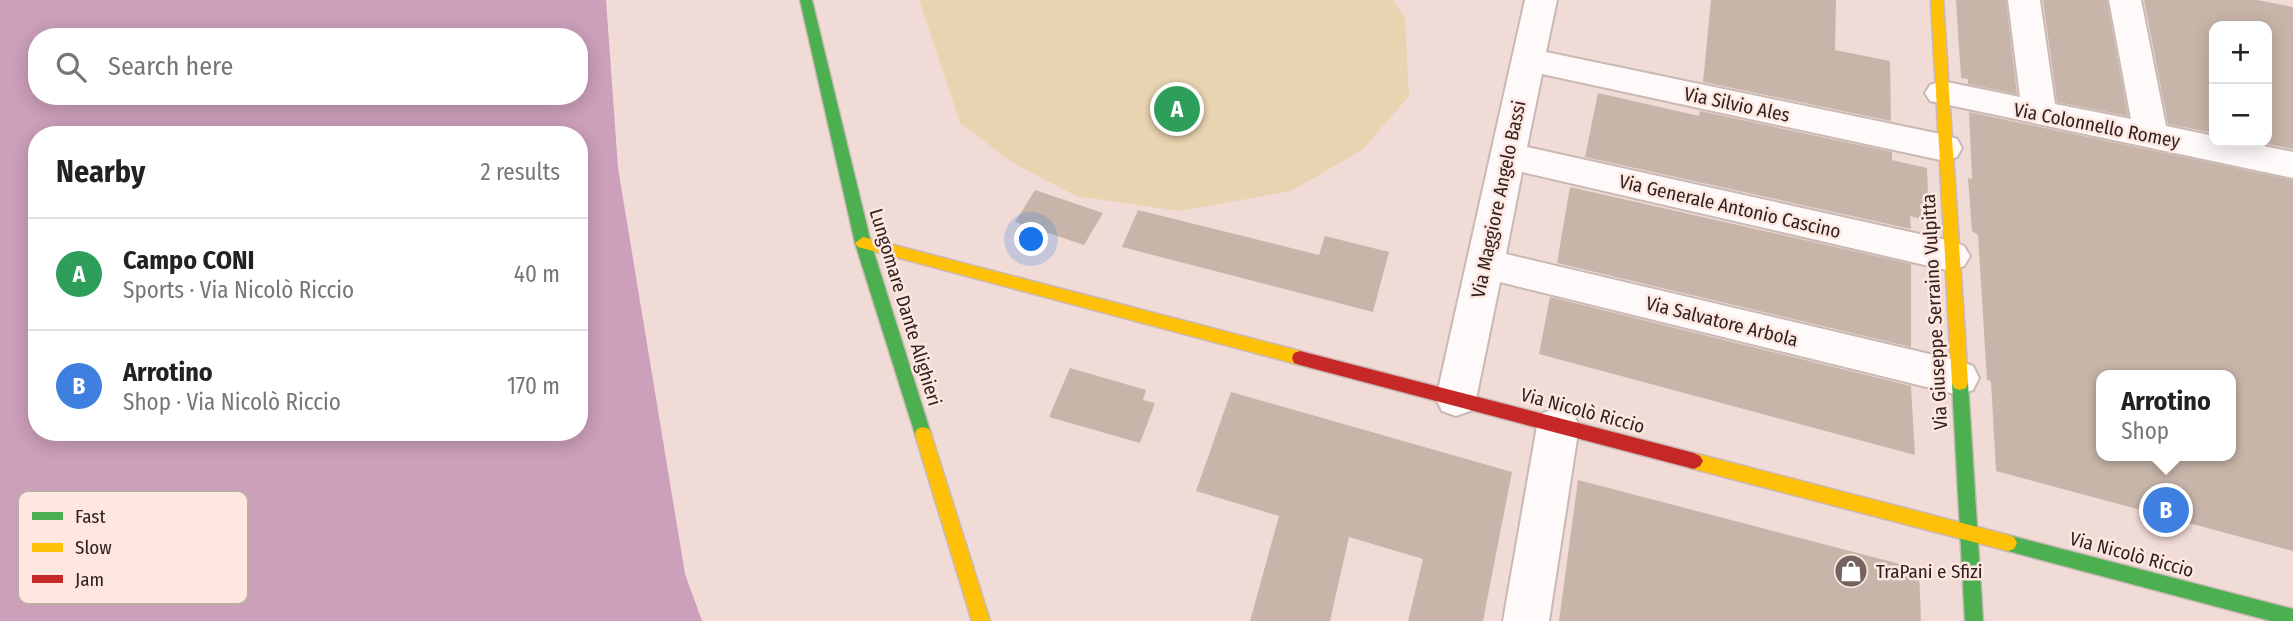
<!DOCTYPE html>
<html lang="en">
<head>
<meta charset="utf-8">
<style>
  body { margin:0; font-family:"Fira Sans Condensed",sans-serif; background:#f6f6f6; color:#222 }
  .controls { position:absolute; right:21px; top:21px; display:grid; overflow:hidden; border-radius:14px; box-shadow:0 4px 18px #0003 }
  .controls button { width:63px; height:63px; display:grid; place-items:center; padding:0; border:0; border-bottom:2px solid #e0e0e0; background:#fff; color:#222; font:35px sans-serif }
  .you { position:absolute; left:1032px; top:240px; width:24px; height:24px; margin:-18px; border:5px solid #fff; border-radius:50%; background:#1a73e8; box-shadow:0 0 0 10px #1a73e833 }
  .badge { display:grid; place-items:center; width:46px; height:46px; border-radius:50%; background:#ea580c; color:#fff; font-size:23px; font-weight:700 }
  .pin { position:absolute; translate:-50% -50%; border:4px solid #fff; box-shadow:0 2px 7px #0006 }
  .popup { position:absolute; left:2096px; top:370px; width:140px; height:91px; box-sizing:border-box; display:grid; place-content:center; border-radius:14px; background:#fff; filter:drop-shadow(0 2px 5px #0005); font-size:23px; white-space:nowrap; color:#767676 }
  .popup b { font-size:26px; color:#222 }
  .popup::after { content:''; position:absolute; left:50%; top:100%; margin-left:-14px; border:14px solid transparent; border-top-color:#fff }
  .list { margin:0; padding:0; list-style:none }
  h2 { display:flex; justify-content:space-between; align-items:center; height:91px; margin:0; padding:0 28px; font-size:30px }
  h2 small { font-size:23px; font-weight:400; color:#767676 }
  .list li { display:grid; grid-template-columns:46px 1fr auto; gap:21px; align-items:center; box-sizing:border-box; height:112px; padding:0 28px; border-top:2px solid #e0e0e0 }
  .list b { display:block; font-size:26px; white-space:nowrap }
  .list p { margin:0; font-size:23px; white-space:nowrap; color:#767676 }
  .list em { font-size:23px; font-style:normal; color:#767676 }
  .icon { flex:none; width:38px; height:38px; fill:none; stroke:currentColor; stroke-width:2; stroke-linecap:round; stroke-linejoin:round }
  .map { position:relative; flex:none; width:2293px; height:621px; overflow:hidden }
  .search { position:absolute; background:#fff; box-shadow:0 4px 18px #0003; left:28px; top:28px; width:560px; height:77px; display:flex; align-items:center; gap:18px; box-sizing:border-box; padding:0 24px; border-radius:28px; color:#767676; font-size:26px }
  .panel { position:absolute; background:#fff; box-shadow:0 4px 18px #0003; left:28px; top:126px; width:560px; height:315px; border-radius:28px }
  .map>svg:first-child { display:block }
</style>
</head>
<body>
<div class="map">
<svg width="2293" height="621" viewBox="0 0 2293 621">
  <rect width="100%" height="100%" fill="#f1dbd6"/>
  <polygon fill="#e8d4b0" points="919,0 1393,0 1405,18 1409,96 1362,150 1291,191 1179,211 1076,196 1013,163 960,123"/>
  <path fill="#cc9fba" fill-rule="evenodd" d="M0 0H606L618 168 685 574 702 621H0ZM37 37H579V96H37ZM37 135H579V432H37Z"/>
  <g fill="#c8b5a9" fill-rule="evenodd">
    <polygon points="1711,0 1836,0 1835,50 1890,61 1891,121 1703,82"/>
    <polygon points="1956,0 2006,0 2017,94 1968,84 1968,79 1961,78"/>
    <polygon points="2043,0 2107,0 2128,116 2057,102"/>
    <polygon points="2144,0 2257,0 2293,7 2293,149 2255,142 2267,142 2267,26 2214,26 2214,133 2168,124"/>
    <polygon points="1598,93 1699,116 1700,111 1892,152 1892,160 1927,168 1929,221 1910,216 1911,229 1585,157"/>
    <path d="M1969 112 2293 180V551L1996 471 1991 381 1987 380 1978 235 1972 231 1968 178 1972 179ZM2101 375H2231V456H2101Z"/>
    <polygon points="1570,187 1911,264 1911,347 1557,263"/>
    <polygon points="1035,190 1103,213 1084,245 1015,222"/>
    <polygon points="1138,210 1319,255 1325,236 1389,252 1373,312 1122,247"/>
    <polygon points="1550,297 1911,386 1915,455 1539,354"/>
    <polygon points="1070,368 1146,390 1143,400 1155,403 1140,443 1049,417"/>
    <polygon points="1231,392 1512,472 1483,621 1408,621 1423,559 1349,537 1330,621 1250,621 1279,516 1196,491"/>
    <polygon points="1578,480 1919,569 1921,621 1559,621"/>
  </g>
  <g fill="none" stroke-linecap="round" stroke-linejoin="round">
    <defs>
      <g id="street">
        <polygon points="1525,0 1557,0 1546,52 1945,135 1957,139 1962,148 1957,157 1945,161 1542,74 1527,147 1951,241 1964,246 1970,256 1964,266 1951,271 1522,172 1506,254 1959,361 1973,366 1979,378 1973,390 1959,395 1500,282 1476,399 1470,411 1456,416 1442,411 1436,399"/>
        <polygon points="2008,0 2040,0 2055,104 2131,119 2109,0 2141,0 2166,126 2214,136 2214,142 2243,142 2293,152 2293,178 1930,101 1925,93 1930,85 1942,81 2020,97"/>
        <polygon points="1558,408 1573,413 1579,426 1549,621 1503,621 1537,426 1543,413"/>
      </g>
      <g id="fast">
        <polygon points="800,0 812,0 871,243 931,434 929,439 923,441 917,439 915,434 855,243"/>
        <polygon points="1960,376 1966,378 1968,383 1983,621 1965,621 1952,383 1954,378"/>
        <polygon points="2008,535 2293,609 2293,621 2271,621 2008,551 2002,549 1999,543 2002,537"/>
      </g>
      <g id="slow">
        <polygon points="1931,0 1943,0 1968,383 1966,388 1960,390 1954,388 1952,383"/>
        <polygon points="863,237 1300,351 1306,353 1308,358 1306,363 1300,365 858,247 855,243"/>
        <polygon points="923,427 929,429 931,434 990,621 972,621 915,434 917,429"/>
        <polygon points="1694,453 2008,535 2014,537 2017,543 2014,549 2008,551 1694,469 1688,466 1685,461 1688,456"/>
      </g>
      <polygon id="jam" points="1300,351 1694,453 1700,456 1703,461 1700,466 1694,469 1300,365 1294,363 1292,358 1294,353"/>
    </defs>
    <use href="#street" stroke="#c9b8b4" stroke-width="4"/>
    <use href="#fast" stroke="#c9b8b4" stroke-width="3"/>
    <use href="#slow" stroke="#c9b8b4" stroke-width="3"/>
    <use href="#jam" stroke="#c9b8b4" stroke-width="3"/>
    <use href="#street" fill="#fdfaf9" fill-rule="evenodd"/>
    <use href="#fast" fill="#4caf50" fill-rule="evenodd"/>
    <use href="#slow" fill="#ffc107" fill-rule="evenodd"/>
    <use href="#jam" fill="#c62828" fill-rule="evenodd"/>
  </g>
  <defs>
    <symbol id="shop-disc" viewBox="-11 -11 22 22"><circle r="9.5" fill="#74635f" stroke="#fee7e0"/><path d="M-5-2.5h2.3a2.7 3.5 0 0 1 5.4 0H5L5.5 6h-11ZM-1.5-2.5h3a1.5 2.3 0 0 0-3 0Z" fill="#fff"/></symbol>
  </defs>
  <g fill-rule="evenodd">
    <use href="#shop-disc" x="1832" y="552" width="38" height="38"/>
  </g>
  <g text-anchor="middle" stroke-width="5" stroke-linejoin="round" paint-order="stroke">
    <g font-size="19" fill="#31221f" stroke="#fee7e0">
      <text transform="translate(1737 104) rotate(12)" y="7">Via Silvio Ales</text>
      <text transform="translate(2097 125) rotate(11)" y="7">Via Colonnello Romey</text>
      <text transform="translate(1498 199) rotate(-78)" y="7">Via Maggiore Angelo Bassi</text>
      <text transform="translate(1730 206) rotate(13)" y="7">Via Generale Antonio Cascino</text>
      <text transform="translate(906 307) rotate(73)" y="7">Lungomare Dante Alighieri</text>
      <text transform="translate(1934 312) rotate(-93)" y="7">Via Giuseppe Serraino Vulpitta</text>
      <text transform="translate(1722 321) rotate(14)" y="7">Via Salvatore Arbola</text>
      <text transform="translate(1583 410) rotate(15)" y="7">Via Nicolò Riccio</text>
      <text transform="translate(2132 554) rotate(15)" y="7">Via Nicolò Riccio</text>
    </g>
    <g font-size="19" fill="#31221f" stroke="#fee7e0" text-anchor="start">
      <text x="1876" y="578">TraPani e Sfizi</text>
    </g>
  </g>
  <rect x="18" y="491" width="230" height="113" rx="10" fill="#fee7e0" stroke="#c0aca6" stroke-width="2"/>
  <rect x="32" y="512" width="31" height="8" fill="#4caf50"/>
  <rect x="32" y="543" width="31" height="9" fill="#ffc107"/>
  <rect x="32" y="575" width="31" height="8" fill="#c62828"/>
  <g font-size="19" fill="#31221f">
    <text x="75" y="523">Fast</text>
    <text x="75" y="554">Slow</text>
    <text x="75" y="586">Jam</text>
  </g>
</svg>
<div class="controls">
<button>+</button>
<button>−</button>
</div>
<div class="you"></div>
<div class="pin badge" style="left:1177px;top:109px;background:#2e9e5b">A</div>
<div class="pin badge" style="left:2166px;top:510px;background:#3f7fe0">B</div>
<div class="popup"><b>Arrotino</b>Shop</div>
<div class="search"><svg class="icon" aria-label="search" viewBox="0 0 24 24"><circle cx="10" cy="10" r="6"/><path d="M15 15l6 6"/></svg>Search here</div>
<section class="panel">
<h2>Nearby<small>2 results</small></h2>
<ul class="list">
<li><span class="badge" style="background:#2e9e5b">A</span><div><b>Campo CONI</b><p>Sports · Via Nicolò Riccio</p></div><em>40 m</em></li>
<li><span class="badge" style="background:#3f7fe0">B</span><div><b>Arrotino</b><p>Shop · Via Nicolò Riccio</p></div><em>170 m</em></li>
</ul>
</section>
</div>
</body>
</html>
